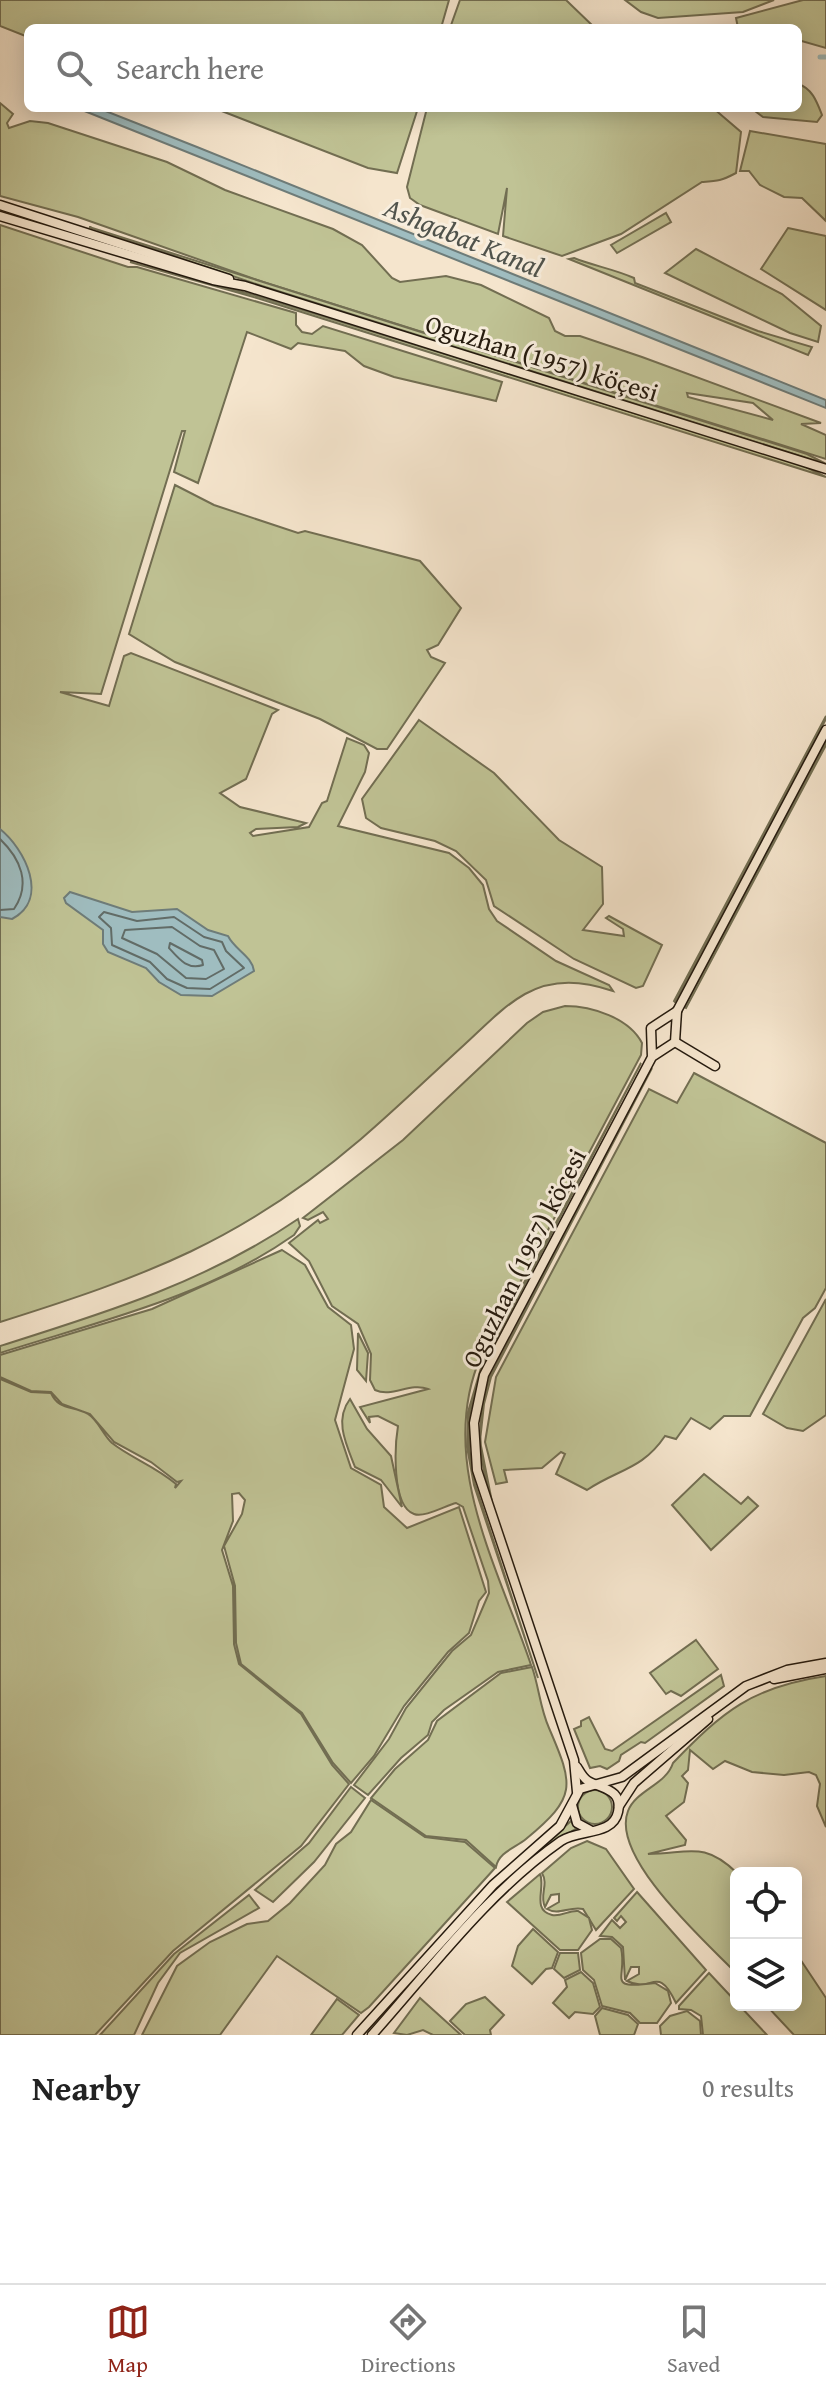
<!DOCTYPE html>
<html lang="en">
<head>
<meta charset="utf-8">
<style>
  body { margin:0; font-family:"Gentium Book Plus",serif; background:#f6f6f6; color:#222 }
  .controls { position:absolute; right:24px; bottom:24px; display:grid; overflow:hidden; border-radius:12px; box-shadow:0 4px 20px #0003 }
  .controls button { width:72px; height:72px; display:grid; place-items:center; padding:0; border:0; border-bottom:2px solid #e0e0e0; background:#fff; color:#222; font:40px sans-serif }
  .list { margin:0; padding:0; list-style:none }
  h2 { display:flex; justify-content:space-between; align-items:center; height:104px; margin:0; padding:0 32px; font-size:34px }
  h2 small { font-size:26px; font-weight:400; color:#767676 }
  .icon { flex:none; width:44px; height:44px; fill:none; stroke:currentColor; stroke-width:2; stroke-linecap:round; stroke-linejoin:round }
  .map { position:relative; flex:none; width:826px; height:2035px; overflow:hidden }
  .search { position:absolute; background:#fff; box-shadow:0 4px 20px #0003; left:24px; right:24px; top:24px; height:88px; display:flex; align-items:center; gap:20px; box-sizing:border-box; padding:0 28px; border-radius:12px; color:#767676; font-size:30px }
  .sheet { height:248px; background:#fff }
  nav { display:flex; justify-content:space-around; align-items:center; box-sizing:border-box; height:112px; border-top:2px solid #e0e0e0; background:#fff; font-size:22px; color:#767676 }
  nav a { display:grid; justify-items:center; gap:4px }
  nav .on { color:#8f2418 }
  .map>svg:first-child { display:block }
</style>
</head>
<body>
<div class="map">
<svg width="826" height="2035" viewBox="0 0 826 2035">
  <rect width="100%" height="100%" fill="#f5e5cd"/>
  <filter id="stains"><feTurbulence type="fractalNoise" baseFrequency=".0025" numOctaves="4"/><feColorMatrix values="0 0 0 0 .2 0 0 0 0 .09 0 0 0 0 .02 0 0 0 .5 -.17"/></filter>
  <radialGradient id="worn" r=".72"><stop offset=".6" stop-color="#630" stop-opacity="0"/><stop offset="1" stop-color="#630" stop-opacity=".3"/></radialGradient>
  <g fill="#c0c395" stroke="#726e52" stroke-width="2" fill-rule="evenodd">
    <polygon points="0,0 449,0 441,28 28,28 28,37 0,26"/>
    <polygon points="460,0 566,0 595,28 450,28"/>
    <polygon points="625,0 774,0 743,12 658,18 641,12"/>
    <polygon points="803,0 826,0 826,48 798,40 798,28 738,28 736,18"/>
    <path d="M798 84C812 88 817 102 822 115L817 122 763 117 755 111V108H798Z"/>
    <path d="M0 103 13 114 7 123 9 128 30 121 48 123 167 162 225 190 333 229 362 245 392 278 400 282 446 276 481 285 549 318 555 331 565 336H580L642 357 821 423 801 424 826 435V459L263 282 78 217 0 196ZM687 393 753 403 773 420 688 397Z"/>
    <polygon points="214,108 418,108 397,173 368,168"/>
    <path d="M427 108H713L741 132 736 173C721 181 718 181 702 182L621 234 562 256 503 236 507 188 498 234 420 205 410 198 407 187Z"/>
    <polygon points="750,131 826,144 826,221 802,198 784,197 760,185 749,171 740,171"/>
    <polygon points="666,213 671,222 617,253 611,245"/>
    <path d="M0 225 128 267H137L296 313V325L302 332 312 334 323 326 502 382 496 401 394 377 364 366 345 351 298 343 291 349 247 332 198 483 174 472 185 431H182L101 694 60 692 109 706 124 656 131 653 278 710 272 714 246 779 220 793 240 807 306 823 298 827 256 829 250 833 253 836 309 827 322 803 327 801 347 738 364 745 369 753 365 772 338 826 449 853 469 868 483 885 489 909 497 921 556 961 609 985 613 991C583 981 554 978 525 994 502 1007 484 1027 464 1045 430 1076 396 1109 361 1139 242 1241 146 1276 0 1322Z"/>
    <polygon points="89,227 807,454 826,464 262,286"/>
    <polygon points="788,228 826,236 826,310 761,269"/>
    <polygon points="696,249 782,294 821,326 818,342 790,333 665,273"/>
    <path d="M574 258C594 266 614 269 634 278L635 283 758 331 812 347 808 355 569 259Z"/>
    <polygon points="130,262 258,296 804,466 826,477 257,298"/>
    <polygon points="175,485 214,505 298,533 305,531 420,561 461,608 438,645 427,650 431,657 445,663 387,749 377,749 320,719 175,662 129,634"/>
    <polygon points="826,716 826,719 675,1002 674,1001"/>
    <polygon points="419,720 494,773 559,840 602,867 603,904 583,930 624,936 623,929 606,918 609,916 662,945 643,986 636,988 574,959 494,906 486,880 456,851 435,841 381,828 366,818 362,799"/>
    <polygon points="826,742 826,745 686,1008 684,1007"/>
    <path d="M565 1006C592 1006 629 1018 642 1043L641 1055 481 1356C436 1459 498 1567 531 1665L498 1672 444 1710 432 1722 428 1735 401 1758 368 1795 354 1785 389 1739 406 1708 452 1651 471 1635 489 1593 488 1581 463 1507 456 1503C445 1506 424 1518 414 1514 391 1506 395 1444 398 1426L378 1416 369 1417 370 1423 360 1407 428 1389C410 1382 392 1398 375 1390L370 1380 371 1354 358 1324 332 1306 309 1261 289 1243 318 1220 320 1223 328 1219 323 1212 308 1220 303 1218 403 1140 527 1023 543 1012Z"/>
    <polygon points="641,1063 486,1358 470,1412 469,1447 475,1484 538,1678 474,1485 467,1447 468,1412 484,1358"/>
    <path d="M652 1068 491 1377 484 1404 480 1441 492 1502C478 1459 476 1420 490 1377Z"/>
    <path d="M694 1073 826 1143V1288L815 1308 803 1318 750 1416H724L710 1429 691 1418 676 1439 665 1436C642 1470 618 1469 587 1490L556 1474 565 1454 561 1452 542 1468 504 1470 507 1482 496 1484 485 1442 496 1377 649 1089 677 1103Z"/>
    <path d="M298 1219 300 1226 294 1235C206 1297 100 1321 0 1353V1346C105 1313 206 1282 298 1219Z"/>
    <path d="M282 1250 305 1265 328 1307 351 1325 354 1349 335 1420 351 1468 381 1485 384 1507 407 1528 459 1507 486 1592 479 1601 469 1633 448 1652 404 1706 374 1756 351 1783 333 1763 302 1713 241 1664 236 1643 235 1586 224 1546 242 1514 245 1500 239 1493 232 1494 233 1521 222 1550 233 1586 234 1644 239 1664 301 1714 332 1765 349 1784 301 1846 173 1951 95 2035H0V1379L31 1392 51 1393C59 1411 73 1405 88 1414 98 1420 103 1435 112 1443 131 1458 155 1466 176 1484L175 1488 181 1481 177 1482 151 1462 114 1442 90 1414 62 1404 51 1392 31 1391 0 1377V1355L152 1309Z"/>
    <polygon points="826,1299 826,1415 803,1431 787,1428 763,1414"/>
    <polygon points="358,1333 368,1353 366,1381 357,1370"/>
    <path d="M350 1399 367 1429 391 1456 402 1507 381 1480 355 1467C346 1444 334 1420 350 1399Z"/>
    <polygon points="704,1474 741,1504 748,1497 758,1506 711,1550 672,1505"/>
    <polygon points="696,1640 718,1669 681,1696 671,1691 666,1694 650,1673"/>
    <path d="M532 1667C539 1687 540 1708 549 1728 574 1786 577 1797 526 1839 515 1848 499 1852 496 1867L466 1840 426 1836 371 1798 395 1769 428 1740 437 1721 501 1673Z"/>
    <polygon points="721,1675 724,1686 645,1743 641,1742 621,1755 619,1761 607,1769 600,1766 590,1768 574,1729 581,1726 581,1721 589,1717 605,1749 612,1751"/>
    <path d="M826 1676V1827L817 1806 820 1784 816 1775 809 1772 784 1775 752 1772 725 1761 713 1769 690 1750 688 1770 682 1776 688 1783 684 1802 666 1816 686 1840 685 1845 648 1854C688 1854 703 1840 737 1873L736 1973C706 1942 610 1857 628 1811 636 1790 666 1785 673 1763 723 1711 752 1687 826 1676Z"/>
    <polygon points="351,1787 365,1798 314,1862 273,1902 255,1890 309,1843"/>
    <circle cx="595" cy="1807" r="17"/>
    <polygon points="371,1800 425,1837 465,1842 495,1868 369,2007 361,2013 277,1956 220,2035 142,2035 177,1966 210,1942 247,1924 268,1921 290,1903 325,1865 336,1844 351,1832"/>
    <polygon points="571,1821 576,1829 556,1840 496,1892 363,2035 499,1885"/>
    <path d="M587 1841 606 1849 634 1889 596 1930 583 1909C569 1906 559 1916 547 1909L559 1902V1894L551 1895 545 1907C539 1895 549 1885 542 1873L571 1848Z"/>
    <path d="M540 1874C546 1887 531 1910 552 1915 561 1917 569 1910 578 1911L589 1918 592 1930 578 1950H560L507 1902Z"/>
    <path d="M637 1892 706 1970 676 2003C657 1963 653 1994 627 1981L639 1974V1967H631L625 1980 623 1947 612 1937 600 1936 612 1920 620 1928 626 1922 621 1916 617 1921 614 1918Z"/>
    <polygon points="249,1895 259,1908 180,1953 158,1983 134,2035 100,2035 174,1954"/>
    <polygon points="533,1929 558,1952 552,1968 546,1969 532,1984 512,1966 518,1946"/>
    <path d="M600 1939H611L621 1948C628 1978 604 1990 655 1983L668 1991 671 2003 657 2023H640L630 2013 602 2006 594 1980 583 1970 581 1953Z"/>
    <polygon points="560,1953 578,1953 580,1970 564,1978 554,1969"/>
    <polygon points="796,1953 826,1998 826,2035 794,2035 766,2005 796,2005"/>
    <polygon points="581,1972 593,1983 600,2007 593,2014 575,2012 569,2018 553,2003 567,1987 565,1980"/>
    <polygon points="709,1973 767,2035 703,2035 701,2016 691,2010 679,2009 679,2006"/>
    <polygon points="485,1997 504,2015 490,2030 491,2035 465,2035 450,2021 466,2004"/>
    <polygon points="420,1998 461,2035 433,2035 423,2030 407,2035 394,2033"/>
    <polygon points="337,1999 359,2015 342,2035 311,2035"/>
    <polygon points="602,2008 628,2015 638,2024 634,2035 600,2035 595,2016"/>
    <polygon points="687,2011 700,2021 701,2035 661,2035 660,2026 670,2016"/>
  </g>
  <g fill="#9fbdc0" stroke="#6e7c79" stroke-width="2">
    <polygon points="77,108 98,108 197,147 826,400 826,408"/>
    <path d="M0 829C25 849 50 899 12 919L0 917Z"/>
    <path d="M70 892 132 912 177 909 208 930 228 936C235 950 252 956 254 971L212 996 181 995 159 982 146 968 108 952 103 944V930L66 903 64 898Z"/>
  </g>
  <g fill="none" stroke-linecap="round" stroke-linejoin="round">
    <g stroke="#626c67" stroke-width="2">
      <path d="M0 839C21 859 31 884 14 909L0 910"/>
      <polygon points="104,912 137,921 174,917 204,937 222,942 226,951 244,968 210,989 187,988 167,979 150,962 112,945 111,928 99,917"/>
      <polygon points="172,927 200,946 214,950 224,969 206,979 186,978 157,954 122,938 125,930"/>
      <path d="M170 943 202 960 203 965C187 970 179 959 169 948Z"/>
    </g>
    <polyline stroke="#9fbdc0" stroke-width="5" points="820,57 826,57"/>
    <defs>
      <g id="major">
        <polyline points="0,205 229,279"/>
        <polyline points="0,216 213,280 245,286 826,469"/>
        <polyline points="677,1011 826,730"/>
        <polyline points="675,1042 715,1066"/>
        <polyline points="774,1679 826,1669"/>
        <polyline points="577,1792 574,1760 477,1470 474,1423 484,1375 652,1057 651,1028 677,1011 675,1042 652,1057"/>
        <polyline points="572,1805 577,1823 590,1830"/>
        <polyline points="619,1806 634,1783 708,1719"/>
        <polyline points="357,2035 493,1885 560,1826 580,1789 622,1777 746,1686 787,1670 826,1663"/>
        <path d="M372 2035C431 1969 488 1892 561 1841 579 1829 613 1836 618 1812 623 1789 602 1789 588 1781 583 1778 580 1772 577 1767"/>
      </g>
    </defs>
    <use href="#major" stroke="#251a0e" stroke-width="11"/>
    <use href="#major" stroke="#f5e5cd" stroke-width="8"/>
  </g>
  <g text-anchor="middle" stroke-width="6" stroke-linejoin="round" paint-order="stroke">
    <g font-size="26" fill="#251a0e" stroke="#f8eede">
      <text transform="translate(542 358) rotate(17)" y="9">Oguzhan (1957) köçesi</text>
      <text transform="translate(524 1258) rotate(-63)" y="9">Oguzhan (1957) köçesi</text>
    </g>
    <g font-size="28" font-style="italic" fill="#50534c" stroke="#f8eede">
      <text transform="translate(464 237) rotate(22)" y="10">Ashgabat Kanal</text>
    </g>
  </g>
  <rect width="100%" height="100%" filter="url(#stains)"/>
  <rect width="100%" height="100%" fill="url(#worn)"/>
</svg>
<div class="controls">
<button><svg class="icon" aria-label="locate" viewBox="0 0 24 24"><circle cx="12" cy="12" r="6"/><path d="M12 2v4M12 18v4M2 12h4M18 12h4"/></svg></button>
<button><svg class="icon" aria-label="layers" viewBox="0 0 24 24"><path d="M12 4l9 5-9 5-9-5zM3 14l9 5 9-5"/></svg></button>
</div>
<div class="search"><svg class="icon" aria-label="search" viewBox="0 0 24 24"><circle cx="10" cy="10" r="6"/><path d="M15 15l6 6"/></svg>Search here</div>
</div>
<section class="sheet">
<h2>Nearby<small>0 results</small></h2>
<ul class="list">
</ul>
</section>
<nav>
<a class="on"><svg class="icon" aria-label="map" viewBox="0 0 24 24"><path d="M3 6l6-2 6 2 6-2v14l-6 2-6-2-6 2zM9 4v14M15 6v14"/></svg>Map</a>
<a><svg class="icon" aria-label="directions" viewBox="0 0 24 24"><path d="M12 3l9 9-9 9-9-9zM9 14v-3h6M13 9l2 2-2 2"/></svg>Directions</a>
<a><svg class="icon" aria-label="saved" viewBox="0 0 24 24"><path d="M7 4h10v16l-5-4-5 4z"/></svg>Saved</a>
</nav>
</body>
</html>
